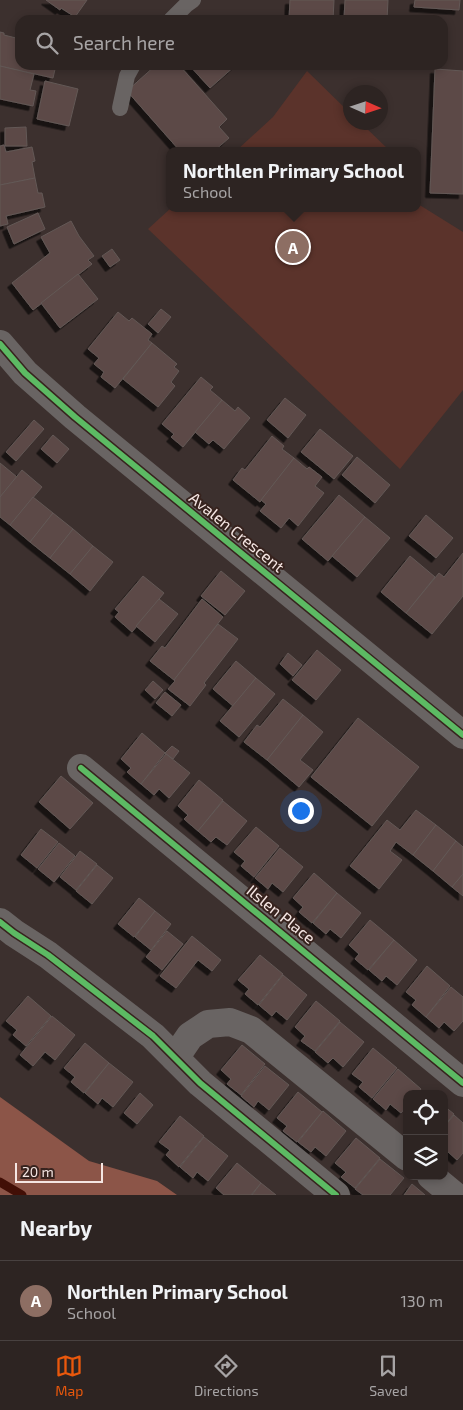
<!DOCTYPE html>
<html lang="en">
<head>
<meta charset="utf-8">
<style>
  body { margin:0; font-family:"Exo 2",sans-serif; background:#39302f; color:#f1f3f6 }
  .controls { position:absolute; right:15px; bottom:15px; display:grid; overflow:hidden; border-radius:10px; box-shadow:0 2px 8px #0003 }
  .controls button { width:45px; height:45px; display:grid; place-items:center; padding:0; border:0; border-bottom:1px solid #484140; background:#2d2422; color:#f1f3f6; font:25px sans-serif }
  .compass { position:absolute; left:343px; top:85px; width:45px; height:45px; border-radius:50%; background:#2d2422; box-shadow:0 2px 8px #0003; rotate:93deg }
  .scale { position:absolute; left:15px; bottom:12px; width:88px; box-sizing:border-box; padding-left:5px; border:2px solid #f5e6e3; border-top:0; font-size:14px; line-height:18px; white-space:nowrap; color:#f5e6e3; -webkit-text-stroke:4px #37231e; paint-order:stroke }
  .you { position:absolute; left:300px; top:810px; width:18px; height:18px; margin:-12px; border:4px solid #fff; border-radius:50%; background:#1a73e8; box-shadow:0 0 0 8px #1a73e833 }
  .badge { display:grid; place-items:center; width:32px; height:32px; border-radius:50%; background:#ea580c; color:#fff; font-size:16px; font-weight:700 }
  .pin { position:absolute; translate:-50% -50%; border:2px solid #fff; box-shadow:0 1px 5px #0006 }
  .popup { position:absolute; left:166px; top:147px; width:255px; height:65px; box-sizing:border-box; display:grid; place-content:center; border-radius:10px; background:#2d2422; filter:drop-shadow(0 1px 4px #0005); font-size:16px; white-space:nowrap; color:#a7a4a5 }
  .popup b { font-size:19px; color:#f1f3f6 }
  .popup::after { content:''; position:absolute; left:50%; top:100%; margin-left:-10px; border:10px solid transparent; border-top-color:#2d2422 }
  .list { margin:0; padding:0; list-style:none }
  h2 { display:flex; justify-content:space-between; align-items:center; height:65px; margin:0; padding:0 20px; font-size:21px }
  h2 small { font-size:16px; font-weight:400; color:#a7a4a5 }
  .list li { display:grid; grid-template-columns:32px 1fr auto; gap:15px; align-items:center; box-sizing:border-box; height:80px; padding:0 20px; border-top:1px solid #484140 }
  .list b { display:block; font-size:19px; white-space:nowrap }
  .list p { margin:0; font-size:16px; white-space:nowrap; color:#a7a4a5 }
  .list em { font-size:16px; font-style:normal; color:#a7a4a5 }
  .icon { flex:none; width:28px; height:28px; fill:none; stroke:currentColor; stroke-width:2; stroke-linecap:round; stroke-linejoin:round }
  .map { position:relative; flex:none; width:463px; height:1195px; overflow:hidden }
  .search { position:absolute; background:#2d2422; box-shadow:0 2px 8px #0003; left:15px; right:15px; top:15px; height:55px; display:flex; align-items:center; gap:12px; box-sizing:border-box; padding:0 18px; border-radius:15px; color:#a7a4a5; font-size:19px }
  .sheet { height:145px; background:#2d2422 }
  nav { display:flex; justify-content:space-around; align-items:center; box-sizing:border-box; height:70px; border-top:1px solid #484140; background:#2d2422; font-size:14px; color:#a7a4a5 }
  nav a { display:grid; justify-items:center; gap:2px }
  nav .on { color:#ea580c }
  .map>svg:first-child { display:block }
</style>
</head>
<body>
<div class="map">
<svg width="463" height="1195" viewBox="0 0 463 1195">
  <defs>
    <filter id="shadow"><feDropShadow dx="-4.5" dy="4.5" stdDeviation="0" flood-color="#0009"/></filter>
  </defs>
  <rect width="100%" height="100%" fill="#3c302e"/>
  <g fill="#5b332b">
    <polygon points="307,71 350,113 350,122 361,123 390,151 236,151 273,117"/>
    <polygon points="417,176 419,178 418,204 463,232 463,390 400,469 148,229 171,208 417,208"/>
  </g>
  <polygon fill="#8c5548" points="0,1097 89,1161 157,1181 177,1195 0,1195"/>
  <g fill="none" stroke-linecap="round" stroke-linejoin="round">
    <polyline stroke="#420f06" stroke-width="9" points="0,1182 22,1195"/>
  </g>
  <g fill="#5b4a46" stroke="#635856" filter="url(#shadow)">
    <polygon points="46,0 87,0 75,17 61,8 60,10"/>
    <polygon points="290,0 334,0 333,20 289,20"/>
    <polygon points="345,0 388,0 387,20 344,20"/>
    <polygon points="415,0 460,0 459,10 414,7"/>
    <polygon points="0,32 4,33 4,35 20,39 20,65 56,65 53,78 0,66"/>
    <polygon points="156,65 179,65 227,119 219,127 229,138 214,151 180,151 127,91"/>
    <polygon points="189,65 236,65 210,88"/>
    <polygon points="0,66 34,74 30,90 36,91 33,106 0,99"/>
    <polygon points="435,69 463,71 463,194 430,193"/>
    <polygon points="45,81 78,89 69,126 37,119"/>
    <polygon points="26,127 27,146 5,146 5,128"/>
    <polygon points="4,145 6,152 32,147 35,161 32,162 35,178 0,185 0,146"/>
    <polygon points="35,178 38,193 42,193 45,207 6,216 8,224 0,226 0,185"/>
    <polygon points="38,213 45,229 14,244 7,227"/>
    <polygon points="71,221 79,236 94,256 88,260 92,264 33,310 12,283 50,253 41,237"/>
    <polygon points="112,249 120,260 110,267 102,256"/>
    <polygon points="78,274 98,299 60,328 41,303"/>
    <polygon points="161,309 171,317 158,333 148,324"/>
    <polygon points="118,312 129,321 132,318 152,334 148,340 152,343 115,388 101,377 104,372 94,364 99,358 88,349"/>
    <polygon points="152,343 177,364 174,367 179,371 171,382 175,386 158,407 123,379"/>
    <polygon points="201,377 213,387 210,390 222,400 183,447 171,437 174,434 162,424"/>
    <polygon points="285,398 306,415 288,438 267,420"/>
    <polygon points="222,400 235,411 238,407 250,418 224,449 213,440 209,444 195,432"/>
    <polygon points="34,420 44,429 16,461 6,452"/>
    <polygon points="320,429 353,456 334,479 301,452"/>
    <polygon points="53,435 69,449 57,463 41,449"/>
    <polygon points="272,436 284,446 282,449 294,458 260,502 233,480 242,468 245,470"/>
    <polygon points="357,457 390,485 375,503 342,475"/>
    <polygon points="294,458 307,469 309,467 322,477 315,486 324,493 298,526 289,518 281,528 260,511 266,504 261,500"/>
    <polygon points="0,463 17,477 0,497"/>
    <polygon points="22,470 42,487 10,525 0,517 0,497"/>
    <polygon points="339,495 365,517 328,561 302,539"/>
    <polygon points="33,497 53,513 30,542 10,525"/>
    <polygon points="53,513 73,529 50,558 30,542"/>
    <polygon points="426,515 453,538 436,558 409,536"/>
    <polygon points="365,517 390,538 357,577 332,556"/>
    <polygon points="73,529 93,546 70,574 50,558"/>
    <polygon points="93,546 113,562 90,591 70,574"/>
    <polygon points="463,553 463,596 432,634 406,613 439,573 444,577"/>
    <polygon points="410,556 435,577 406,613 381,592"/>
    <polygon points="221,571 245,591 225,615 201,596"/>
    <polygon points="143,576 164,593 132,632 115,617 119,612 115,609"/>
    <polygon points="159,599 178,614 155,642 136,626"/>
    <polygon points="202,599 223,617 174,680 150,661 162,646 165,648"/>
    <polygon points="218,624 238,639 204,683 206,685 190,706 168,689 175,681 174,680"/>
    <polygon points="317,650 341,670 316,700 292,680"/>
    <polygon points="288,653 302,665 293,676 280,664"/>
    <polygon points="236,661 256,678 233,706 213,689"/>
    <polygon points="256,678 275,694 239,737 220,721"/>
    <polygon points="153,681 163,690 155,699 145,690"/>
    <polygon points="165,692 181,705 172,716 156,703"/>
    <polygon points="283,699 303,715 267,760 244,742 257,725 260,727"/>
    <polygon points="303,715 323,732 300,760 313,770 299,787 267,760"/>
    <polygon points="358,718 419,767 372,826 311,777"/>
    <polygon points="142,733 165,753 141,784 127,772 131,768 121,759"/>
    <polygon points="172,746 179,751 173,759 165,753"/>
    <polygon points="166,754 190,773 169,798 159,789 154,795 141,784"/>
    <polygon points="61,776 93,803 70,829 39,802"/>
    <polygon points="199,780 223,800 198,831 184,819 188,815 178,806"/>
    <polygon points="223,801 247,821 227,845 216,837 211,842 198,831"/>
    <polygon points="416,810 436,825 413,855 396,842 390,851 402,860 379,889 350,866 387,820 400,830"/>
    <polygon points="436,825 456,841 433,871 413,855"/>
    <polygon points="256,827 279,846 254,877 241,866 245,861 234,852"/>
    <polygon points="41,829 58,842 37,868 21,855"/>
    <polygon points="456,841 463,847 463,874 452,887 433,871"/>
    <polygon points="59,843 75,856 54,882 38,869"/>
    <polygon points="280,848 303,867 283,892 272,883 268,889 255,878"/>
    <polygon points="80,851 97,864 76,890 60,877"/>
    <polygon points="97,865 113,878 92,904 76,891"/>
    <polygon points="314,873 337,893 312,923 299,912 303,907 293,898"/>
    <polygon points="463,874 463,896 452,887"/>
    <polygon points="337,893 361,913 341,938 330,929 326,934 313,923"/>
    <polygon points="139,898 155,911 134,937 118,924"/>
    <polygon points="155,911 171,924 151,950 135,937"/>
    <polygon points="370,920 394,940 368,970 355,959 359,954 349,945"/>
    <polygon points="167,931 183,944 162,970 146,957"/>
    <polygon points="192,936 221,960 212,971 198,960 176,988 160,976"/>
    <polygon points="394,940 417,960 397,985 386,976 382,981 369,970"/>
    <polygon points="260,955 283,974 258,1005 245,994 249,989 238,980"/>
    <polygon points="427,966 450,986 426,1017 412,1005 416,1000 406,992"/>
    <polygon points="283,975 307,995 287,1020 276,1011 272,1016 259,1005"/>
    <polygon points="451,987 463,997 463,1021 454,1031 444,1022 439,1028 426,1017"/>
    <polygon points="28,996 51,1016 26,1046 13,1035 17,1030 6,1021"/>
    <polygon points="316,1001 340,1021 315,1051 301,1041 305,1036 295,1027"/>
    <polygon points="52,1016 75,1035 55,1060 45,1052 33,1066 20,1055"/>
    <polygon points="340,1022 364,1042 343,1067 333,1058 328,1063 315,1052"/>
    <polygon points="85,1043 109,1063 84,1093 71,1082 75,1077 64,1068"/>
    <polygon points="242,1045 265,1064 241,1095 227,1084 231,1079 221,1070"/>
    <polygon points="373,1048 397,1068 372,1098 359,1087 363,1082 352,1074"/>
    <polygon points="109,1063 133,1082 113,1107 102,1098 98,1104 85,1093"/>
    <polygon points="265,1066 289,1085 269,1110 258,1101 254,1107 241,1096"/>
    <polygon points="398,1069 421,1089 417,1094 407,1094 407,1106 401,1113 390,1104 386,1110 373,1099"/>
    <polygon points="298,1092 322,1112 297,1142 283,1131 287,1126 277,1118"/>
    <polygon points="140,1093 153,1105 137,1124 124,1113"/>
    <polygon points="444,1106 454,1114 444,1126"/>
    <polygon points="323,1111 346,1131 326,1156 315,1147 311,1152 298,1142"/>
    <polygon points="454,1115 463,1123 463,1153 457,1160 447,1151 444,1154 444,1127"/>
    <polygon points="180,1116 204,1136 179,1167 166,1155 170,1150 159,1142"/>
    <polygon points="204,1137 228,1156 208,1181 197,1172 193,1178 180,1167"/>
    <polygon points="356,1138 380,1158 355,1188 341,1177 346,1172 335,1163"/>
    <polygon points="380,1159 404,1178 390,1195 363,1195 355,1189"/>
    <polygon points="237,1163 261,1183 251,1195 224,1195 216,1188"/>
    <polygon points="261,1183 276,1195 252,1195"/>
    <polygon points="412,1184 425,1195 404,1195"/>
  </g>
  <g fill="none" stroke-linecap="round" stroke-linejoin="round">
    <g stroke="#696463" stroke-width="16">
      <polyline points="171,20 186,5 193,0"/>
      <polyline points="120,108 127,76 133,65"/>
    </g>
    <g stroke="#696463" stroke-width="28">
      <polyline points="0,344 25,373 75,417 463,735"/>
      <polyline points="81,768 463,1083"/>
      <polyline points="0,922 14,933 48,955 153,1036 200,1083 336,1195"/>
      <polyline points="175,1058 190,1036 208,1024 230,1022 251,1030 407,1157"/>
      <polyline points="431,1176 454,1195"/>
    </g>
    <defs>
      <g id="cycleway">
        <polyline points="0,344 25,373 75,417 463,735"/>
        <polyline points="81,768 463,1083"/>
        <polyline points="0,922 14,933 48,955 153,1036 200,1083 336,1195"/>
      </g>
    </defs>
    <use href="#cycleway" stroke="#37231e" stroke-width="9"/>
    <use href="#cycleway" stroke="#5cba63" stroke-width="6"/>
  </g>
  <g text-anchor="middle" stroke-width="4" stroke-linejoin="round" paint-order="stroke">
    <g font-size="16" fill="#f5e6e3" stroke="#37231e">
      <text transform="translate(237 532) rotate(39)" y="6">Avalen Crescent</text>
      <text transform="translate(281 914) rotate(39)" y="6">Ilslen Place</text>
    </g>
  </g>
</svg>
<div class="controls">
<button><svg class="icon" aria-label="locate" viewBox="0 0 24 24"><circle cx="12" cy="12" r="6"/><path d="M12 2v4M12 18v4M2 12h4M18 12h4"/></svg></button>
<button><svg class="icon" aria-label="layers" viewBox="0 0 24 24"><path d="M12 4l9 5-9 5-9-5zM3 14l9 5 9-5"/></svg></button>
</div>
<svg class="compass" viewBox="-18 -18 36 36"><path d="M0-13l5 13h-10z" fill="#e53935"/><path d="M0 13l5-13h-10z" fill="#a7a4a5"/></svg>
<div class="scale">20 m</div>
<div class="you"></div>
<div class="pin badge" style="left:293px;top:247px;background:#8d6e63">A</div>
<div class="popup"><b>Northlen Primary School</b>School</div>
<div class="search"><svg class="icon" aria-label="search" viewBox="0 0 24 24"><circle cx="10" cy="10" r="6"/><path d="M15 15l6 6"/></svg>Search here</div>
</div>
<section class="sheet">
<h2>Nearby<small></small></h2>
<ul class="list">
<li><span class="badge" style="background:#8d6e63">A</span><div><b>Northlen Primary School</b><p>School</p></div><em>130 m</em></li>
</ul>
</section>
<nav>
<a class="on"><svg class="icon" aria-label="map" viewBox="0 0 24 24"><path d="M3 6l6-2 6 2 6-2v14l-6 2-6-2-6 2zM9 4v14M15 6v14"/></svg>Map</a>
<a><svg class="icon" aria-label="directions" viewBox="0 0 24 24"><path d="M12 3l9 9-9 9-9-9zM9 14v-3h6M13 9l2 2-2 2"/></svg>Directions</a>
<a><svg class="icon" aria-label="saved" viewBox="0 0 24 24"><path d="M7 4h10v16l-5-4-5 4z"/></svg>Saved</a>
</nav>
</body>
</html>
